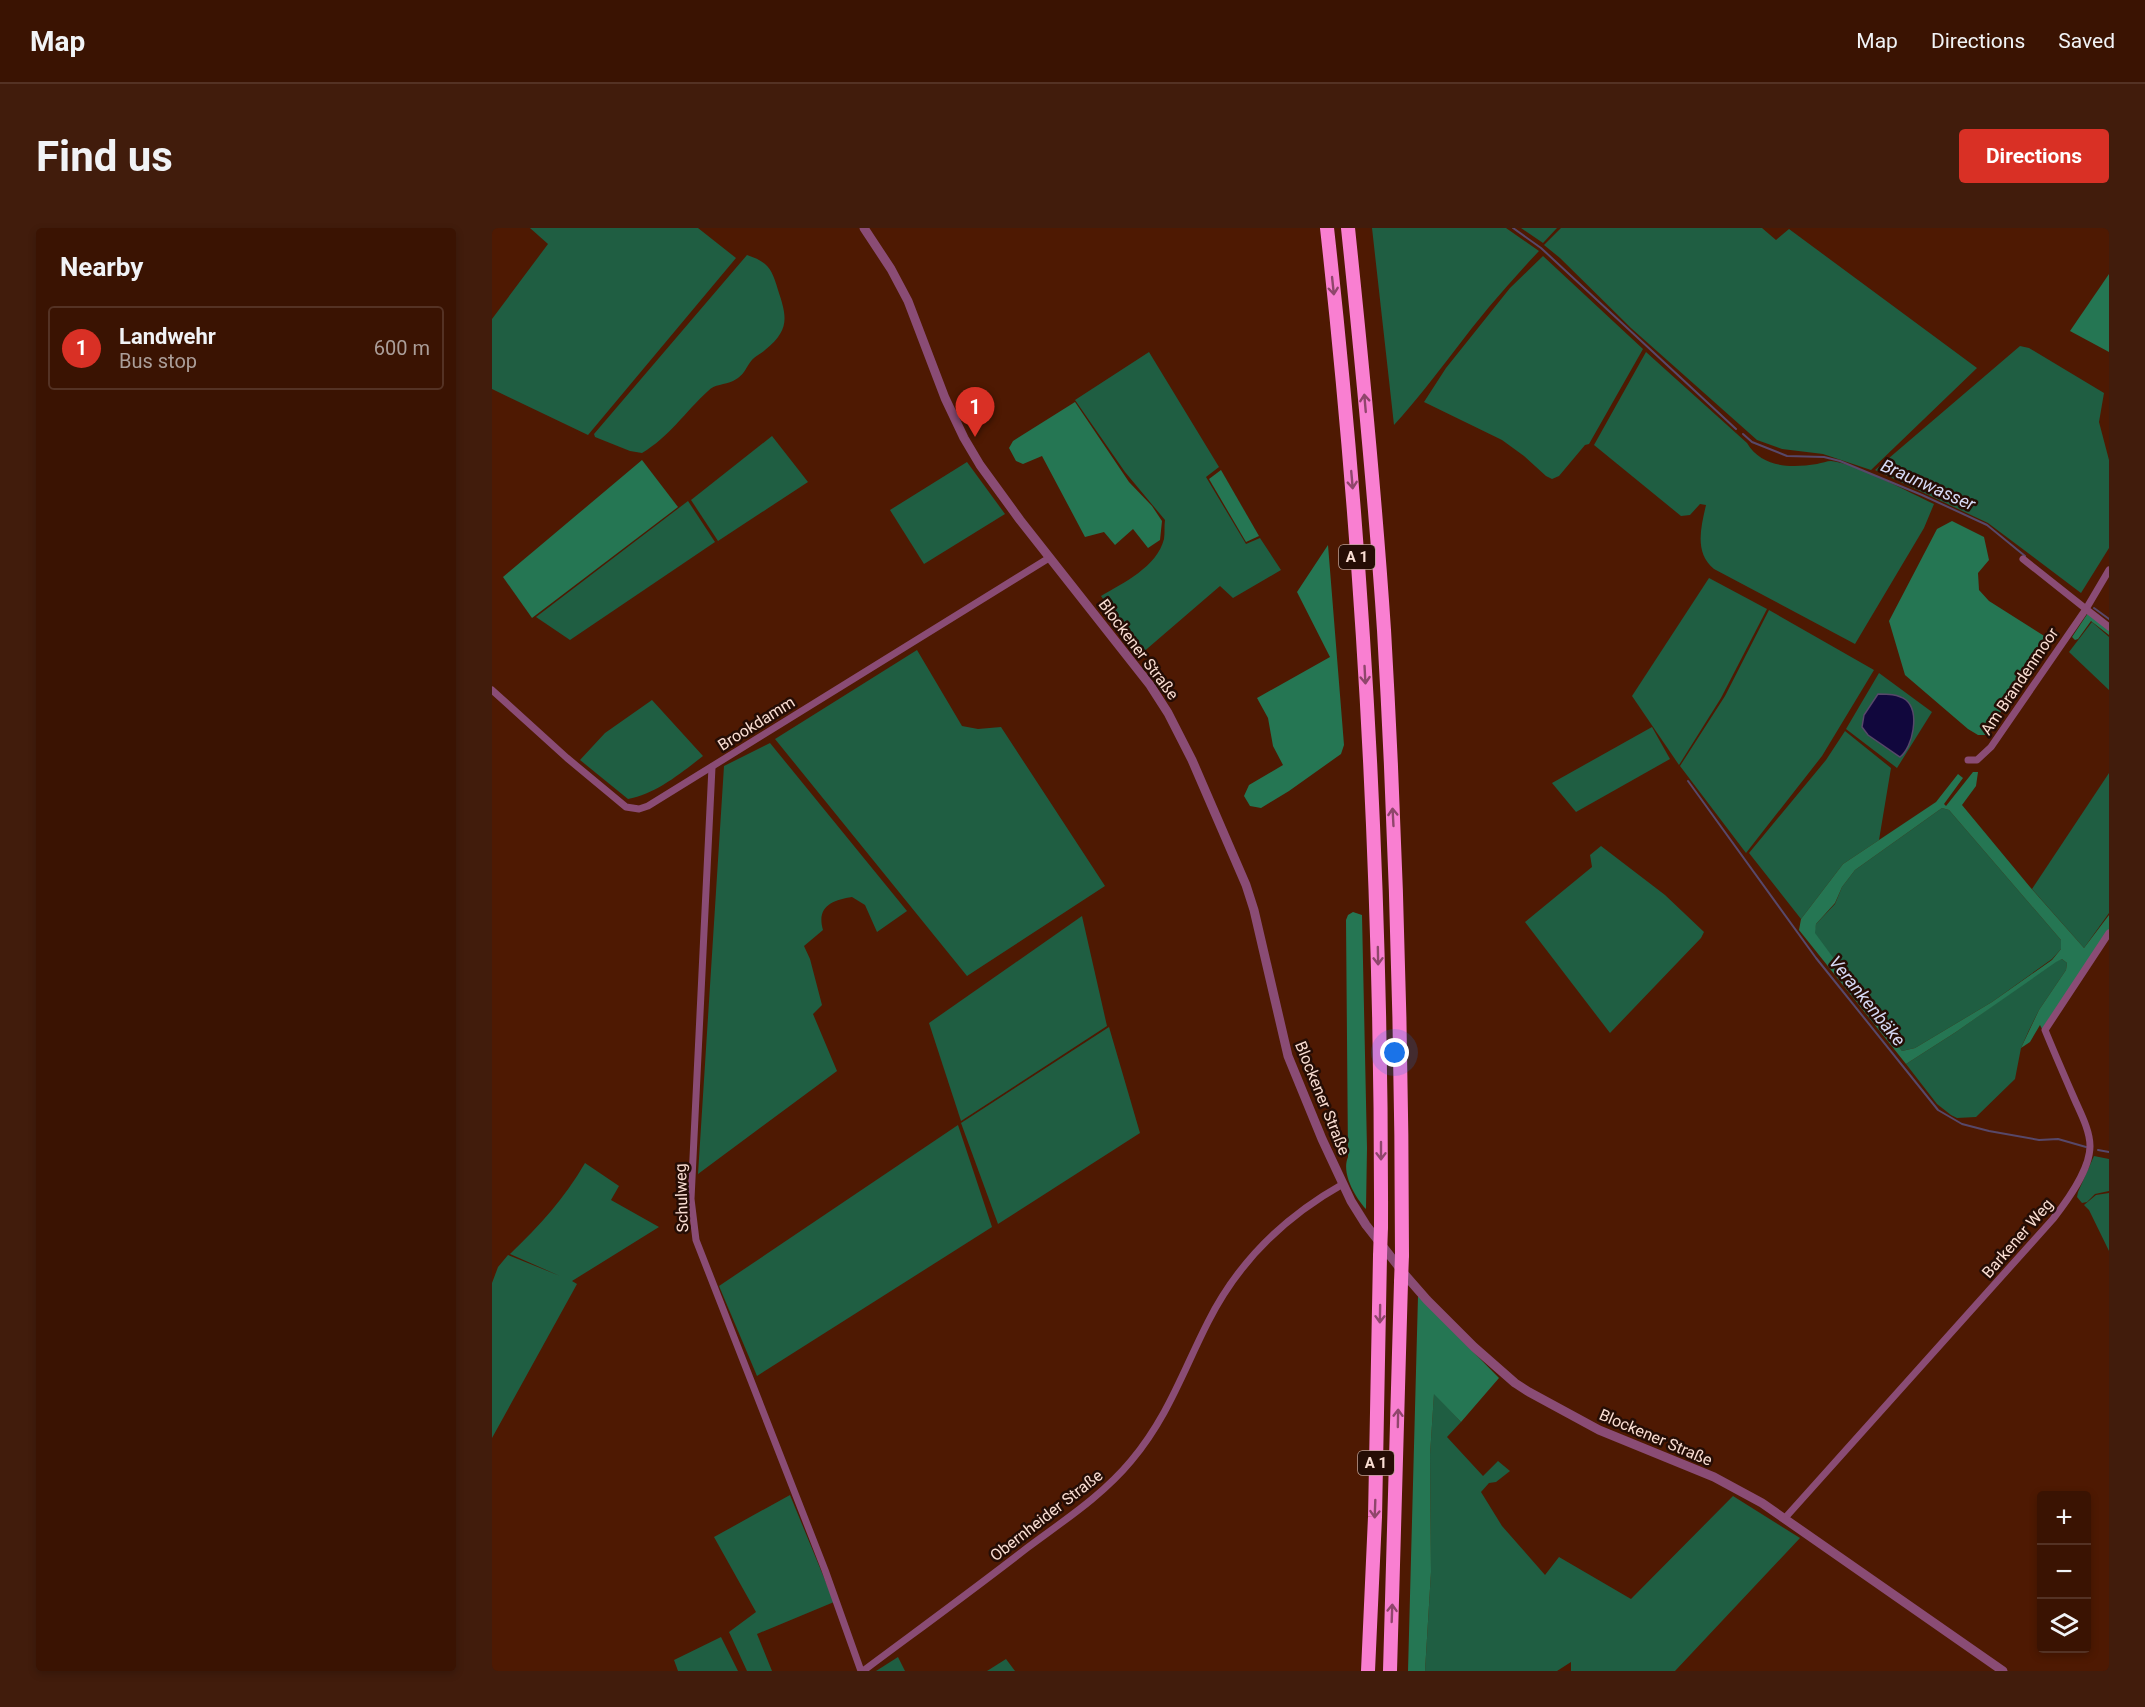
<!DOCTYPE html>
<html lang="en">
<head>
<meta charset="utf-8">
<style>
  body { margin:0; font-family:Roboto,sans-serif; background:#411c0c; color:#f1f3f6 }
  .controls { position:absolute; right:18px; bottom:18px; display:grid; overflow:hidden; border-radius:6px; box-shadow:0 3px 9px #0003 }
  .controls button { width:54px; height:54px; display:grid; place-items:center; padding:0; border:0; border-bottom:2px solid #543224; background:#3a1302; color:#f1f3f6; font:30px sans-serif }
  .you { position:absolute; left:903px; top:825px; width:21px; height:21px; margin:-15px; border:4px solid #fff; border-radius:50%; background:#1a73e8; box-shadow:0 0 0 9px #1a73e833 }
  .badge { display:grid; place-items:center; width:39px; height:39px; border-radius:50%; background:#d93025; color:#fff; font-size:20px; font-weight:700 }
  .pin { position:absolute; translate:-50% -50px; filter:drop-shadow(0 2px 3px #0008) }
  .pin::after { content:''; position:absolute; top:32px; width:21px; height:18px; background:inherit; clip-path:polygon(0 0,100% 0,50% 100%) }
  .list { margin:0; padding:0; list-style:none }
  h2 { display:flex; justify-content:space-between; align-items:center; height:78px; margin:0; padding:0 24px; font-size:26px }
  h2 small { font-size:20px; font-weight:400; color:#ab9e99 }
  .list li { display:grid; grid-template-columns:39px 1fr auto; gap:18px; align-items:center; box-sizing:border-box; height:84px; margin:0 12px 12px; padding:0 12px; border:2px solid #543224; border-radius:6px }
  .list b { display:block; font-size:22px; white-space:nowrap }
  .list p { margin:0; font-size:20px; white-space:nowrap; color:#ab9e99 }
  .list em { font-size:20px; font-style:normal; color:#ab9e99 }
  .icon { flex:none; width:33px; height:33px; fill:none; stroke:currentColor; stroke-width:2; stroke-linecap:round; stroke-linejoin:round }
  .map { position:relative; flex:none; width:1617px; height:1443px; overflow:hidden; border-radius:6px }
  header { display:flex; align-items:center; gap:36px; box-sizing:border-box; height:84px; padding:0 30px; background:#3a1302; border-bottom:2px solid #543224 }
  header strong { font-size:28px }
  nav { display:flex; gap:33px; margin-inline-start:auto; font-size:21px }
  .intro { display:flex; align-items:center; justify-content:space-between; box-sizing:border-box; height:144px; padding:0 36px }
  h1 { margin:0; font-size:42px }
  .button { padding:15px 27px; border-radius:6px; background:#d93025; color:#fff; font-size:21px; font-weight:700 }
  main { display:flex; gap:36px; padding:0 36px }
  aside { flex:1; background:#3a1302; border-radius:6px; box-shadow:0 3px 9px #0003 }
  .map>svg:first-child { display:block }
</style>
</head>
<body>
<header>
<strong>Map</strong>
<nav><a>Map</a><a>Directions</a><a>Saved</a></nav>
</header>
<div class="intro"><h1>Find us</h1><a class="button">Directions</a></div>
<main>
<aside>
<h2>Nearby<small></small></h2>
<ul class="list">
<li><span class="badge">1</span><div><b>Landwehr</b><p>Bus stop</p></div><em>600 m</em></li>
</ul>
</aside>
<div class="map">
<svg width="1617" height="1443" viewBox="0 0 1617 1443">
  <rect width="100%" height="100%" fill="#4e1902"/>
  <g fill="#1f5e42" fill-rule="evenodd">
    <polygon points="38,0 206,0 244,30 96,207 0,161 0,91 56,16"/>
    <path d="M880 0H1014L1047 23C1017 55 989 87 963 122 943 148 924 173 902 197Z"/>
    <polygon points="1029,0 1065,0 1051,15"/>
    <polygon points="1069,0 1270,0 1284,12 1297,1 1485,140 1379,242 1331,226 1290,221 1265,212 1139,100 1068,30 1052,17"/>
    <path d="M255 27C276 34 280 41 286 62 295 89 298 102 273 122 270 125 265 127 262 130 254 137 254 147 241 153 233 157 222 156 216 163 193 184 177 209 150 225L138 223 103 209 102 206Z"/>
    <polygon points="1051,28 1151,121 1097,216 1093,217 1067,248 1060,251 1054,248 1032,228 1010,212 932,174 954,140 1018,60"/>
    <polygon points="1528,118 1537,120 1612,165 1607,194 1617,232 1617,320 1589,365 1496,295 1383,242"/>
    <path d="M657 124 727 239 714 249 754 316 768 310 789 342 741 370 728 358 649 426 609 368C631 355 665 339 672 311 673 305 672 298 673 292L633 244 583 172Z"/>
    <path d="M1154 124 1255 215C1270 240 1299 240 1325 236 1330 235 1335 233 1339 233 1363 235 1418 265 1442 276L1432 300 1363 416 1222 341C1202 325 1209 299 1214 277L1208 276 1198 287 1189 288 1102 217Z"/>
    <polygon points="280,208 316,254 226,313 199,272"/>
    <polygon points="475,234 513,286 432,336 398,282"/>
    <polygon points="196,273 223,314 78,412 44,389"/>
    <polygon points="1217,350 1275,381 1229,470 1187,537 1140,468"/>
    <polygon points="1277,382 1382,442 1330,528 1254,625 1188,538 1233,468"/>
    <polygon points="1600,394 1617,409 1617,462 1577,424"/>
    <polygon points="425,422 470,498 486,501 509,499 613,658 475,748 283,511"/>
    <path d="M1387 445 1440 484 1405 540 1354 501ZM1421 482 1419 512 1409 529 1376 507Z"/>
    <path d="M160 472 211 528C189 545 164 566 136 571L88 532 113 505Z"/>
    <polygon points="1160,499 1178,531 1084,584 1060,555"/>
    <polygon points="1353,503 1399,540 1387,612 1351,636 1309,691 1257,625 1334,532"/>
    <path d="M278 515 415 683 385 704 373 677 360 669C341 672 324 678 331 702L312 718 318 731 330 777 321 786 345 843 206 946 232 538Z"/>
    <polygon points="1617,545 1617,685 1592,720 1540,661"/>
    <polygon points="1450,580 1457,582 1569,712 1569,721 1560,731 1500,774 1423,820 1410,823 1322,705 1324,696 1343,676 1350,659 1363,642"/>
    <polygon points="1109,618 1173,667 1212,704 1209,710 1118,805 1033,694 1100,639 1098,627"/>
    <polygon points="590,688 615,798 469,893 437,795"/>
    <polygon points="1570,731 1575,735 1574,742 1547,782 1537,802 1529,820 1523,851 1484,889 1465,890 1459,887 1445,876 1414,836 1464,804 1564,733"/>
    <polygon points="617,799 648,905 506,996 469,895"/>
    <polygon points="466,897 500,999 265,1148 227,1058"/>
    <polygon points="1602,928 1617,931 1617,963 1603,966 1595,974 1590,975 1585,969 1586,964"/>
    <path d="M93 935 127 958 119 972 167 999 80 1053 85 1056 0 1210V1055L6 1039 16 1027 68 1048 18 1026C47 998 73 970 93 935Z"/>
    <polygon points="1617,965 1617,1023 1597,982 1592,977 1604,967"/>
    <polygon points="942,1165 969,1194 955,1209 991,1248 1006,1233 1018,1243 1004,1254 997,1255 989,1264 1010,1298 1053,1347 1067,1329 1139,1371 1241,1268 1308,1310 1183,1443 1079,1443 1079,1434 1065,1443 933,1443 939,1344 938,1227"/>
    <polygon points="298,1267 342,1374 265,1406 280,1443 255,1443 237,1404 264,1384 222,1309"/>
    <polygon points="229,1409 246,1443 186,1443 182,1432"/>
    <polygon points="406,1429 413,1443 384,1443"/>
    <polygon points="514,1431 523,1443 495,1443"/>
  </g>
  <g fill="#257653" fill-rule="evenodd">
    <polygon points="1617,46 1617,124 1578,103"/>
    <polygon points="583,174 637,254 660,278 670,293 668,312 656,320 641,301 623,317 612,304 593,309 550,228 531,236 524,233 517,220 521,213"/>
    <polygon points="150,232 186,279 40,390 11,349"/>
    <polygon points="729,242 767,308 754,314 717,251"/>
    <polygon points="1460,293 1492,309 1497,332 1486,345 1487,362 1497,373 1557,411 1522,458 1502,497 1494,507 1486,507 1476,501 1413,447 1397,393 1445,301"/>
    <polygon points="836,317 852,517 849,526 797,563 769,580 758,578 752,568 757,557 791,537 781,518 776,490 765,470 838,429 805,364"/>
    <polygon points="1596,385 1617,401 1617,407 1599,393 1586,411 1583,412 1580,409"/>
    <path d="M1481 544H1486L1484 558 1470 577 1538 659 1592 720 1617 687V702L1550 801 1548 797 1538 814 1529 820 1547 782 1574 742 1575 735 1570 731 1564 734 1464 804 1414 836 1307 702 1309 691 1351 636 1444 574 1466 546 1471 550 1452 576 1454 578ZM1450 580 1457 582 1569 712V721L1560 732 1500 774 1423 820 1410 823 1323 705 1324 696 1343 675 1350 659 1363 642Z"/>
    <path d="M861 684 870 687 875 920 874 981C863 969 849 945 856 929L854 692 856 687Z"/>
    <polygon points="926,1068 1007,1150 969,1194 942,1166 938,1227 939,1344 933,1443 916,1443"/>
  </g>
  <path fill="#11073d" stroke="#57486a" stroke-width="1.5" d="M1386 466C1395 466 1406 466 1414 472 1428 484 1421 519 1408 529L1376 507 1370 499 1372 487Z"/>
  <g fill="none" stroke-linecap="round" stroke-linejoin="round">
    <g stroke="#57486a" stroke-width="2">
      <polyline points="1021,0 1049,20 1244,201"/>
      <polyline points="1251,206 1260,214 1295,228 1332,229 1348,233 1430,267 1495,297 1533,328"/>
      <polyline points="1602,380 1617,391"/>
      <polyline points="1196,553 1324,730 1446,882 1470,896 1497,903 1547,912 1566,911 1594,919"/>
      <polyline points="1606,922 1617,924"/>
    </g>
    <g stroke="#8a4c75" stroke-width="7">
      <polyline points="1617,342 1594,381 1617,399"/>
      <polyline points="0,462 75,530 134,579 147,581 156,578 557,330"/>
      <polyline points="1476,532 1485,532 1499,519 1594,381 1531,331"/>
      <polyline points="220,539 199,971 204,1012 333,1342 369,1443"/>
      <path d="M1293 1290 1561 991C1575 973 1598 942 1598 918 1598 902 1588 884 1582 870 1572 847 1562 824 1553 802L1617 705"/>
      <path d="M371 1443C426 1402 481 1362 535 1320 571 1293 610 1268 639 1233 676 1189 691 1143 716 1094 746 1034 794 988 851 956"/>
    </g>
    <polyline stroke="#8a4c75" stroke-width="9" points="372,0 399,41 416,73 453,170 472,210 488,237 528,292 658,457 676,485 700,532 754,657 762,682 796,828 830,911 859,973 874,997 914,1048 935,1072 982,1119 1023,1155 1037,1164 1107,1202 1222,1249 1270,1275 1511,1443"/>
    <g stroke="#f97fd1" stroke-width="14">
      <path d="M835 0C872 332 890 665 889 999"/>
      <path d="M856 0C870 134 883 267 892 402 904 610 910 818 910 1027"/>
      <polyline points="876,1443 883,1289 888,1028"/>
      <polyline points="898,1443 909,1054"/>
    </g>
    <g stroke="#f97fd1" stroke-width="14">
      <polyline points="888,1028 889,999"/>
      <polyline points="909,1054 910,1027"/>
    </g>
  </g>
  <defs><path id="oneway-shaft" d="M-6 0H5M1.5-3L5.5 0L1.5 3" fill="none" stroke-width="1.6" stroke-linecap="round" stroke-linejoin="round" transform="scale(1.5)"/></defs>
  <g stroke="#8f466b">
    <use href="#oneway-shaft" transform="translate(841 58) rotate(84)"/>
    <use href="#oneway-shaft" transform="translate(873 175) rotate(-95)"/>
    <use href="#oneway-shaft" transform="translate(860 252) rotate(85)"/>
    <use href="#oneway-shaft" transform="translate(873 447) rotate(87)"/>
    <use href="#oneway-shaft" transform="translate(901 589) rotate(-93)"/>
    <use href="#oneway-shaft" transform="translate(886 728) rotate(89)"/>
    <use href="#oneway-shaft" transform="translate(889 923) rotate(90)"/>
    <use href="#oneway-shaft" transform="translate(888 1086) rotate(91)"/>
    <use href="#oneway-shaft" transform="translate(906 1190) rotate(-89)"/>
    <use href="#oneway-shaft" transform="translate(883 1281) rotate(92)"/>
    <use href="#oneway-shaft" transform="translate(900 1385) rotate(-88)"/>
  </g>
  <g text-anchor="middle" stroke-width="5" stroke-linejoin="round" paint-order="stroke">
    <g fill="#250d05" stroke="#ba9f95" stroke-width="1.5">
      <rect x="847" y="317" width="36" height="24" rx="4.5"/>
      <rect x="866" y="1223" width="36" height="24" rx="4.5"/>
    </g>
    <g font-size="15" font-weight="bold" fill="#faded3">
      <text x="865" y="334">A 1</text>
      <text x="884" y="1240">A 1</text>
    </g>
    <g font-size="16" fill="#faded3" stroke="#250d05">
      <text transform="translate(647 421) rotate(53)" y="6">Blockener Straße</text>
      <text transform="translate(1527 453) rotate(-56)" y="6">Am Brandenmoor</text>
      <text transform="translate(264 495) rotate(-32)" y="6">Brookdamm</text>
      <text transform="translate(831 870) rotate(68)" y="6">Blockener Straße</text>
      <text transform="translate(189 970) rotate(-92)" y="6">Schulweg</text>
      <text transform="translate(1525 1010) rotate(-49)" y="6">Barkener Weg</text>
      <text transform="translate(1164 1209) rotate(23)" y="6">Blockener Straße</text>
      <text transform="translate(554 1287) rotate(-38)" y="6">Obernheider Straße</text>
    </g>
    <g font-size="18" font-style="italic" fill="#d6d9f5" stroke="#250d05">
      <text transform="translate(1436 257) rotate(24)" y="6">Braunwasser</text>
      <text transform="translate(1375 773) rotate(51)" y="6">Verankenbäke</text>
    </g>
  </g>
</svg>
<div class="controls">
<button>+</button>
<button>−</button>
<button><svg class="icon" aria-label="layers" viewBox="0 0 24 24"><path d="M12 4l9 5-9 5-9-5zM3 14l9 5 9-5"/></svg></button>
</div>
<div class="you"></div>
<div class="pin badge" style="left:483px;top:209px">1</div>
</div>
</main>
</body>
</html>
